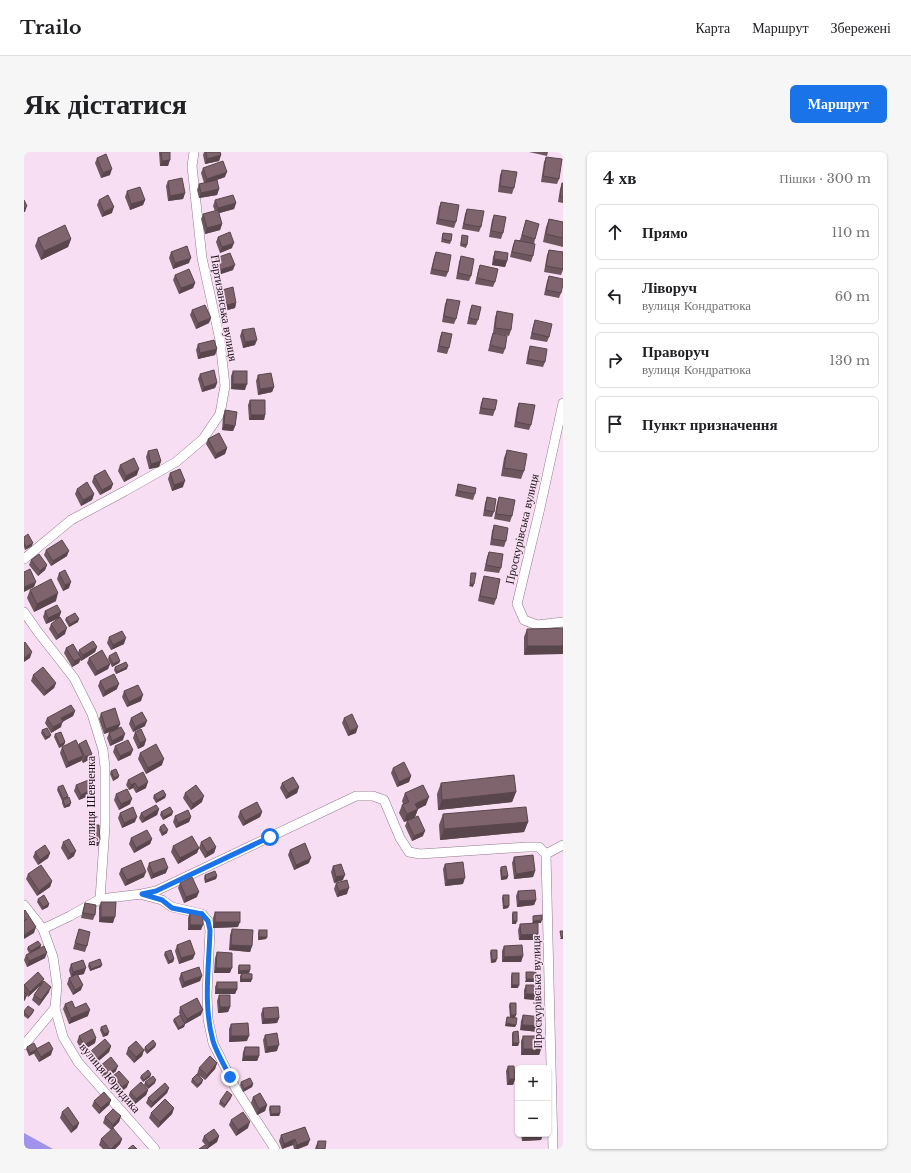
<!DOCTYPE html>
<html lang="uk">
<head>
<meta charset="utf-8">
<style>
  body { margin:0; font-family:"Libre Baskerville",serif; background:#f6f6f6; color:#202124 }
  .controls { position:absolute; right:12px; bottom:12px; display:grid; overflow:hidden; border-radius:6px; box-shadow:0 1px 3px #0004 }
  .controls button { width:36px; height:36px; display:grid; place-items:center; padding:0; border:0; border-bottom:1px solid #e0e0e0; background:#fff; color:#202124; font:20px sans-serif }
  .stop { position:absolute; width:12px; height:12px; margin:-9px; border:3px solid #1a73e8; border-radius:50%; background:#fff }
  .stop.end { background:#1a73e8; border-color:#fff; box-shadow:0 1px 4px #0008 }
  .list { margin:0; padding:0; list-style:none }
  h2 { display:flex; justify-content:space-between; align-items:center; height:52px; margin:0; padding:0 16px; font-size:17px }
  h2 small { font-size:13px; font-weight:400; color:#757577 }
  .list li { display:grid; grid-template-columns:26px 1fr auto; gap:12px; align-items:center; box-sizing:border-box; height:56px; margin:0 8px 8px; padding:0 8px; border:1px solid #e0e0e0; border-radius:6px }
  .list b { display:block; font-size:15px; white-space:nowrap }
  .list p { margin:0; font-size:13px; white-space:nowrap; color:#757577 }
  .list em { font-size:13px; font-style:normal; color:#757577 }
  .icon { flex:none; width:22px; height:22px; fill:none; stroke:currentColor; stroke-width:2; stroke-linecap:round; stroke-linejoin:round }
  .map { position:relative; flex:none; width:539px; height:997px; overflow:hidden; border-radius:6px }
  header { display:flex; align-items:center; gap:24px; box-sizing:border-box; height:56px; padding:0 20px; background:#fff; border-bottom:1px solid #e0e0e0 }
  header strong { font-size:19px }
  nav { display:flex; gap:22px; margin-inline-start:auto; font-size:14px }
  .intro { display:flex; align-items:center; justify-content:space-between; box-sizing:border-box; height:96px; padding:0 24px }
  h1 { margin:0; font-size:28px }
  .button { padding:10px 18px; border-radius:6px; background:#1a73e8; color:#fff; font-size:14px; font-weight:700 }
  main { display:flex; gap:24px; padding:0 24px }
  aside { flex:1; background:#fff; border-radius:6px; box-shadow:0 1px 3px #0004 }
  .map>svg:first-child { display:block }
</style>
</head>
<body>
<header>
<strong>Trailo</strong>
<nav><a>Карта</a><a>Маршрут</a><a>Збережені</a></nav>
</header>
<div class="intro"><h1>Як дістатися</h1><a class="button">Маршрут</a></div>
<main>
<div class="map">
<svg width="539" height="997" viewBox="0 0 539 997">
  <rect width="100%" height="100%" fill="#f8def2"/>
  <polygon fill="#a193eb" points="0,981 29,997 0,997"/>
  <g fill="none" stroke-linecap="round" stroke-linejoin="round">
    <defs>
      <g id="minor">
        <polyline points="539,251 516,356 493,452 500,468 513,473 539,470"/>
        <polyline points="0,407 47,368 101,339 152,310 179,287 196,262 201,234 196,188 178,106 168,14 170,0"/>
        <polyline points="0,460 14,480 50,526 68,562 79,598 81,615 81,674 76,747 46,764 19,777"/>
        <polyline points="119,743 138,748 148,755 178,762 184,769 186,778 183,843 184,867 189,891 212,937 251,997"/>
        <polyline points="76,747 118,742 132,739 332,644 349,644 360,648 376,686 385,700 396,702 503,695 515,695 522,702"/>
        <polyline points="0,753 19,777 29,805 33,833 31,856 39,885 54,910 131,997"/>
        <polyline points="0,893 31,856"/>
        <polyline points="529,997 522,702 539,693"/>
      </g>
    </defs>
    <use href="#minor" stroke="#90798b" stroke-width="10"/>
    <use href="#minor" stroke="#fff" stroke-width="9"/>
  </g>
  <g fill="#6d565e">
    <polygon points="135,0 146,0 144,14 136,14"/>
    <polygon points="180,0 196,0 197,3 195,9 181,12 179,3"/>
    <polygon points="505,0 524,0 523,4"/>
    <polygon points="522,5 535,27 533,32 517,30 520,10"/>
    <polygon points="73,6 86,23 77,26 71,11"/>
    <polygon points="179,16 201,25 190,29 195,37 193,43 175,46 173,38 175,32 180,31 177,21"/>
    <polygon points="478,18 490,36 488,42 474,40 476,23"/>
    <polygon points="144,29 161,41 159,47 144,49 142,34"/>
    <polygon points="538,31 539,31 539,51 534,50 536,37"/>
    <polygon points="103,39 121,48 119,53 106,58 101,45"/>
    <polygon points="75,48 88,61 78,65 73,53"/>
    <polygon points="191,48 212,51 210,57 195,61 198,72 196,78 181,82 177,67 179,62 191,59 189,54"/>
    <polygon points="417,50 432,70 430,76 412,72 415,55"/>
    <polygon points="443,57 457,75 455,80 438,77 441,62"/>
    <polygon points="470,63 479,81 477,87 465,85 468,68"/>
    <polygon points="525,67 539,70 539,95 519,90 522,75"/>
    <polygon points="502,68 511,87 510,92 509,104 507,110 486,105 489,93 491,88 496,88"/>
    <polygon points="419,81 427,89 426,92 417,90"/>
    <polygon points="438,83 443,93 442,96 436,94"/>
    <polygon points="194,85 208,96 196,101 192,90"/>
    <polygon points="14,86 47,87 44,95 17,108 11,94"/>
    <polygon points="525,98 539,100 539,118 537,123 520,120 523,103"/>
    <polygon points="471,99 483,109 481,115 468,113 469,105"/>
    <polygon points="147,100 165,111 149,117 145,106"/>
    <polygon points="412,100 424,120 422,125 406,122 410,105"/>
    <polygon points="437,104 447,124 445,129 432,127 435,110"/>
    <polygon points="192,106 209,118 194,123 190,112"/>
    <polygon points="456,113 471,130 469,135 451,132 454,119"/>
    <polygon points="151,123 171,131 169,136 155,142 149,128"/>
    <polygon points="525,124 537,141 535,146 520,143 523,129"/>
    <polygon points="198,138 212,151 211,156 200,159 196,143"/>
    <polygon points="423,147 432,167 430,172 418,170 421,152"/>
    <polygon points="448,153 454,168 452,173 443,172 446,158"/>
    <polygon points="168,158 185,171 172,177 166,163"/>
    <polygon points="473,159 487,178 485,184 470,181 481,197 479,202 464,199 467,187 469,181 471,165"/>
    <polygon points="511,168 525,185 523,190 506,187 509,174"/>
    <polygon points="218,178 231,193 219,196 216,184"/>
    <polygon points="418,180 425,196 423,202 413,200 416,185"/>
    <polygon points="174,192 193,197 191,203 174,207 172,198"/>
    <polygon points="506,194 521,210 519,215 502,212 504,200"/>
    <polygon points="209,219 221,238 207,237 207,224"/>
    <polygon points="176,222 193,231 191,236 178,240 174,227"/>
    <polygon points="234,223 250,235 248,240 234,243 232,229"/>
    <polygon points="459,246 471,258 469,264 455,262 457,251"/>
    <polygon points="226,248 241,263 240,268 225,268 224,253"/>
    <polygon points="495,251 507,273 505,278 490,275 493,256"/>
    <polygon points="201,258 211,274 209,279 198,278 199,264"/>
    <polygon points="184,287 203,296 201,302 191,307 182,292"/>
    <polygon points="483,298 500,319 497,327 477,324 480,306"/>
    <polygon points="124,299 137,309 135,315 125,317 122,305"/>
    <polygon points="96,313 113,323 100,330 94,319"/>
    <polygon points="146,321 159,335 148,339 144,327"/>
    <polygon points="70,324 89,332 87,337 76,343 68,330"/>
    <polygon points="434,332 451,342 449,348 431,344"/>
    <polygon points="53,337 70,342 68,348 57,354 51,342"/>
    <polygon points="463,345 470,360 468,365 459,364 461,351"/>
    <polygon points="475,345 488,364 486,370 470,367 473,351"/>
    <polygon points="470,373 482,389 480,395 466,393 468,379"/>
    <polygon points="0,385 8,394 1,398 0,395"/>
    <polygon points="22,398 43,404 27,414 20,403"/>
    <polygon points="465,400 477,416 475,421 460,419 463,405"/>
    <polygon points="7,408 23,413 21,418 14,424 5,413"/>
    <polygon points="35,421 45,436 39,439 33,427"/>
    <polygon points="460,424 472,447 470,453 454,449 458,430"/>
    <polygon points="6,438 32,449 10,460 3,446"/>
    <polygon points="21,459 37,460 35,466 22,472 19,465"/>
    <polygon points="42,466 54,470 45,475 41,468"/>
    <polygon points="27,472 41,482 32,488 25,477"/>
    <polygon points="539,476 500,503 500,485 503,477"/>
    <polygon points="85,485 100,492 87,498 83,491"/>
    <polygon points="73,495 71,500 57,509 56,508 55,511 48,515 40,501 42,496 54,501 55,498"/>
    <polygon points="85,504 96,509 95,511 88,515 84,507"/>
    <polygon points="65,506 86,512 84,517 71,524 63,511"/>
    <polygon points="91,515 103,517 92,522 90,518"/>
    <polygon points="9,523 32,531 30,536 20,544 7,529"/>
    <polygon points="76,529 93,537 79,545 74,534"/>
    <polygon points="100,539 117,549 103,555 98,545"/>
    <polygon points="51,559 49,564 38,570 37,575 27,581 21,571 23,566"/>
    <polygon points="77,561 96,572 94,576 99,588 86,594 83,586 85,581 88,579 80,582 75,567"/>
    <polygon points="107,566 121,574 109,580 105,572"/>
    <polygon points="320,566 332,581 324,584 318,571"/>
    <polygon points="18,578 26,585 21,588 17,581"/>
    <polygon points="111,580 122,588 120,594 114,597 109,586"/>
    <polygon points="31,582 41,590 40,593 35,596 30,585"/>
    <polygon points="55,592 68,602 66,607 59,611 57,608 57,609 42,616 36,601 38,595 54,593"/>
    <polygon points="91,594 107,603 94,609 89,600"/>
    <polygon points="116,601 138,613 122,622 114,607"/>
    <polygon points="369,616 387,624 385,630 373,635 367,621"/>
    <polygon points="87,619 95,624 94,626 89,629 86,622"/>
    <polygon points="104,628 122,636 112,641 109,636 105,638 102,633"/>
    <polygon points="258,631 275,635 273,641 262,647 256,636"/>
    <polygon points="417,631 492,640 488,650 414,658 413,642"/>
    <polygon points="52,633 71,636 69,642 55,648 50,639"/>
    <polygon points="34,635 44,644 44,645 46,654 40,656 38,651 38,649 33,638"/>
    <polygon points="161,641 178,650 167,658 159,646"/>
    <polygon points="381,641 402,653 394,657 391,665 399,684 388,689 381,674 383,669 380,670 375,661 378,653 379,652 378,649"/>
    <polygon points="92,642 106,652 95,658 90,648"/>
    <polygon points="130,643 142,643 141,646 132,651 129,646"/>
    <polygon points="135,657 133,663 118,671 115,666 117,661"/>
    <polygon points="216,659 238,660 236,665 219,674 214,665"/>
    <polygon points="137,660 148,663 139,668 136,663"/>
    <polygon points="96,661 111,670 98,676 94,666"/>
    <polygon points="419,662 504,670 500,680 416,688 415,673"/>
    <polygon points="151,664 167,665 165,670 152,676 149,670"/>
    <polygon points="68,673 76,688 74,694 67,694 66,679"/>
    <polygon points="136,675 143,681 138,684 135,678"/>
    <polygon points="107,686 128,687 126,692 110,701 105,692"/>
    <polygon points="39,690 50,704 44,708 37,696"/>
    <polygon points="177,690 192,695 190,701 181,706 175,696"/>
    <polygon points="149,694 175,696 173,701 154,712 147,700"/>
    <polygon points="266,698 285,711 270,718 264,703"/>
    <polygon points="11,700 26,701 24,706 14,713 9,705"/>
    <polygon points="490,705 511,719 509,725 490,727 488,711"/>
    <polygon points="125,711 142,721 127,727 123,717"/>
    <polygon points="421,712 439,732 421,734 419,717"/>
    <polygon points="309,714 319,728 310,731 307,720"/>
    <polygon points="477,715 484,724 483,727 477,728 476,718"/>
    <polygon points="97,717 120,725 101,734 95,722"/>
    <polygon points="4,722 28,729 26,735 13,744 2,727"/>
    <polygon points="181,723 193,724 192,727 181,731 180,726"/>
    <polygon points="156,731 173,745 160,751 154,736"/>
    <polygon points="312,731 323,742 313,745 310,737"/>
    <polygon points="494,739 512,748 510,753 493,755 492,744"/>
    <polygon points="479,743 484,756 479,757 478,746"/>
    <polygon points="14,747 25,752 24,755 18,758 13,750"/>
    <polygon points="77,750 89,771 75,770 75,755"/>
    <polygon points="61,751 71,763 69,768 57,766 59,757"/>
    <polygon points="166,760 177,778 164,778 164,766"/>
    <polygon points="191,760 214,775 189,776 189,766"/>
    <polygon points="489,760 492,772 488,772 488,762"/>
    <polygon points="496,772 514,782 512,788 495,788 494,778"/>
    <polygon points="55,777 63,794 61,800 49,797"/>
    <polygon points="208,777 228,794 226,800 205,798 206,783"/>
    <polygon points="235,778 243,785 242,787 234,788 234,781"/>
    <polygon points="17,793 16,796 21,806 3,815 0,808 2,803 5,801 3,797 4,795"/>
    <polygon points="153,793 169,807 155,812 151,799"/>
    <polygon points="480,794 499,804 497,810 478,810 478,799"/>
    <polygon points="467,798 472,810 467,811 466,801"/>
    <polygon points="141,800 150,807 149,810 144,812 140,803"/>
    <polygon points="193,800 206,821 190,821 191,806"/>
    <polygon points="65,811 77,815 66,819 64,814"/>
    <polygon points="47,812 60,822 54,823 57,838 49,843 43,832 45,826 47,825 45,818"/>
    <polygon points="215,813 226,818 225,821 220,821 227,830 216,830 216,824 217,822 214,822 214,816"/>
    <polygon points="157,821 178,824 176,829 158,836 155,827"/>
    <polygon points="488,821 494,836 487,836 487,824"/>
    <polygon points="193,830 213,837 211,842 191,842 191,835"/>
    <polygon points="18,831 25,840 15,854 8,848 10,843 17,833 4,845 3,843 0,849 0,833"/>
    <polygon points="502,833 515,842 513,848 500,847 500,838"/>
    <polygon points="195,843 206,855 204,860 194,861 193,849"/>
    <polygon points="486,851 491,866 488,866 492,873 491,875 481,874 483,865 486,866 485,854"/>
    <polygon points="41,852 51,856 64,864 45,872 39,857"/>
    <polygon points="156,855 177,863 161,872 160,875 154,878 149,869 150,867 159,869 155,861"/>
    <polygon points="239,856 255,866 253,871 238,872 237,862"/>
    <polygon points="10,858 9,861 4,867 0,864 0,859"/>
    <polygon points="499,863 515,880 496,878 497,869"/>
    <polygon points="207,872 223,889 205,890 205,877"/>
    <polygon points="77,875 84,883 79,885 76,878"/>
    <polygon points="489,880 495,891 494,894 488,894 488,882"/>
    <polygon points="241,883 253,899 241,901 239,888"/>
    <polygon points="55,884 72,886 71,891 58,899 53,890"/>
    <polygon points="499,884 517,897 515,903 497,903 497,889"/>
    <polygon points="132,892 131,895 123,902 120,898 118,904 110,911 102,902 104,896 120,898 121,895"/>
    <polygon points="87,894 85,900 71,912 65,905 67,899"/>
    <polygon points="3,895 13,897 27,903 15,910 10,902 11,901 5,904 2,897"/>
    <polygon points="221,895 235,904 233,909 218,909 219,900"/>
    <polygon points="193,911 191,917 181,928 173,922 175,916"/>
    <polygon points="76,914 92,919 81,928 74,919"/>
    <polygon points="484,914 491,927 489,933 483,933 482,919"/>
    <polygon points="127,922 126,925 119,930 116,926 117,924"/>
    <polygon points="89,924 103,935 96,941 87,930"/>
    <polygon points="168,927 178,931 173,936 167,930"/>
    <polygon points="121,930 131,931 124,937 120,933"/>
    <polygon points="217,930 229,932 228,935 219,940 216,933"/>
    <polygon points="145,936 143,941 127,956 122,951 124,946"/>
    <polygon points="124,938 122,943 110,953 104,945 106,940"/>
    <polygon points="229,945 243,953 241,959 233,963 227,951"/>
    <polygon points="207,946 200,956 195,952 196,949"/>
    <polygon points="87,948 85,953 75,962 68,954 70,949"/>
    <polygon points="246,954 256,961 255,964 246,964 245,957"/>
    <polygon points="150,956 148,962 134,976 125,966 127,961"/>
    <polygon points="38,960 55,971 53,976 47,981 36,966"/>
    <polygon points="97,964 95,970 87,978 79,971 81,965"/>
    <polygon points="207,968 224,976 212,984 205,973"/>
    <polygon points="281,975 284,993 274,997 270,997 269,993 258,997 255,989 257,983"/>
    <polygon points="497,982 519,982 517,988 498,989"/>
    <polygon points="180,984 195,984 193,990 184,996 178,989"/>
    <polygon points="77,987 98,987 96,992 91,997 79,997 75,993"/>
    <polygon points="294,989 301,997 291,997 292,994"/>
  </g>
  <g fill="#59464c">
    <polygon points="197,3 195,9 181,12 183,7"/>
    <polygon points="146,8 144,14 136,14 138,9"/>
    <polygon points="88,17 86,23 77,26 79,21"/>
    <polygon points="203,20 201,25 181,32 183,27"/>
    <polygon points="195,37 193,43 175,46 177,41"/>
    <polygon points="161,41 159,47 144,49 146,44"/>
    <polygon points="121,48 119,53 106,58 107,52"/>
    <polygon points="212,51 210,57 192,62 194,56"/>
    <polygon points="3,54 1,60 0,60 0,56"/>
    <polygon points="90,55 88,61 78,65 80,60"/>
    <polygon points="198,72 196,78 181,82 183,76"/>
    <polygon points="47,87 44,95 17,108 20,99"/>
    <polygon points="210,91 208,96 196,101 198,95"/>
    <polygon points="167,106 165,111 149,117 151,111"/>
    <polygon points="470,107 483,109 481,115 468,113"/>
    <polygon points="211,113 209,118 194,123 196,118"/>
    <polygon points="171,131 169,136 155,142 157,136"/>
    <polygon points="212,151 211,156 200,159 202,153"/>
    <polygon points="187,166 185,171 172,177 174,171"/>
    <polygon points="233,188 231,193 219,196 221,190"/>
    <polygon points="193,197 191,203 174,207 176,201"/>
    <polygon points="193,231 191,236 178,240 180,235"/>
    <polygon points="209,232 223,232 221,238 207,237"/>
    <polygon points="250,235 248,240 234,243 236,237"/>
    <polygon points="227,263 241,263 240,268 225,268"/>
    <polygon points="200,272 211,274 209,279 198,278"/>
    <polygon points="203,296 201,302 191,307 192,302"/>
    <polygon points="137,309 135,315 125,317 127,312"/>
    <polygon points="115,317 113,323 100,330 102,324"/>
    <polygon points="161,329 159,335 148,339 150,333"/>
    <polygon points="89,332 87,337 76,343 78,338"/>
    <polygon points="70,342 68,348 57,354 59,348"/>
    <polygon points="9,391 8,394 1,398 2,395"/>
    <polygon points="45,399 43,404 27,414 29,409"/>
    <polygon points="23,413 21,418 14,424 16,419"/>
    <polygon points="12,430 10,435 0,440 0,435"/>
    <polygon points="47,430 45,436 39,439 41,433"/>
    <polygon points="446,432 450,432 449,435 445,434"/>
    <polygon points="34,441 32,449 10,460 13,452"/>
    <polygon points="37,460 35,466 22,472 24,466"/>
    <polygon points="55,467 54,470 45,475 46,472"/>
    <polygon points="43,476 41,482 32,488 34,483"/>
    <polygon points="102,486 100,492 87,498 89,493"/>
    <polygon points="503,494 539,494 539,502 500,503"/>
    <polygon points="73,495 71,500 57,509 59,503"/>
    <polygon points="8,500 6,506 0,510 0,506"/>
    <polygon points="57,506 55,511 48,515 50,509"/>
    <polygon points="96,509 95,511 88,515 89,512"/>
    <polygon points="86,512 84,517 71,524 73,519"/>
    <polygon points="104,514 103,517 92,522 93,520"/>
    <polygon points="32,531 30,536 20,544 22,539"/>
    <polygon points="95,532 93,537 79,545 81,539"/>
    <polygon points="119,543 117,549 103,555 105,550"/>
    <polygon points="51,559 49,564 38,570 37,575 27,581 29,575 37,566"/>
    <polygon points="123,569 121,574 109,580 111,575"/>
    <polygon points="96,572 94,577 80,582 82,577"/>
    <polygon points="334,575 332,581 324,584 326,579"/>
    <polygon points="101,582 99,588 86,594 88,589"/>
    <polygon points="27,583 26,585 21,588 22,585"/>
    <polygon points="122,588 120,594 114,597 116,591"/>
    <polygon points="41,590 40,593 35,596 36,593"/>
    <polygon points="109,598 107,603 94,609 96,604"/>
    <polygon points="68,602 66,607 59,611 61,605"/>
    <polygon points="59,604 57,609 42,616 44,610"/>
    <polygon points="140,607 138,613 122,622 124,616"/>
    <polygon points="95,624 94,626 89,629 90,626"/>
    <polygon points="387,624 385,630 373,635 375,630"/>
    <polygon points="124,630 122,636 112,641 114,636"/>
    <polygon points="111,631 109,636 105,638 107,633"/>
    <polygon points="275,635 273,641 262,647 264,641"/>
    <polygon points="71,636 69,642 55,648 57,643"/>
    <polygon points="492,640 488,650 414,658 418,648"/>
    <polygon points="142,643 141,646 132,651 133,648"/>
    <polygon points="180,644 178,650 167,658 169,652"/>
    <polygon points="405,645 402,653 394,657 391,665 380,670 383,662 391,652"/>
    <polygon points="108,647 106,652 95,658 97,652"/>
    <polygon points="47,651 46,654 40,656 41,654"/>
    <polygon points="135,657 133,663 118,671 120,666"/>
    <polygon points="149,660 148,663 139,668 140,665"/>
    <polygon points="238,660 236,665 219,674 221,669"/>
    <polygon points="113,665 111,670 98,676 100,671"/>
    <polygon points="167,665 165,670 152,676 154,671"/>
    <polygon points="504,670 500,680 416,688 420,677"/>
    <polygon points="144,678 143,681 138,684 139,681"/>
    <polygon points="401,679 399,684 388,689 390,684"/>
    <polygon points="128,687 126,692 110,701 112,696"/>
    <polygon points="76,688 74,694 67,694 69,689"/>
    <polygon points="192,695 190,701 181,706 183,700"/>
    <polygon points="175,696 173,701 154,712 156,706"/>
    <polygon points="52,699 50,704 44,708 46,702"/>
    <polygon points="26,701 24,706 14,713 16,708"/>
    <polygon points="287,706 285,711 270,718 272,713"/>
    <polygon points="144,716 142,721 127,727 129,722"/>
    <polygon points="511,719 509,725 490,727 492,722"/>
    <polygon points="122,720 120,725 101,734 103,728"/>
    <polygon points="321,723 319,728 310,731 312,725"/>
    <polygon points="193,724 192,727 181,731 182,728"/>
    <polygon points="484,724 483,727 477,728 478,725"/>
    <polygon points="441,726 439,732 421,734 423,728"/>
    <polygon points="28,729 26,735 13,744 15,739"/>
    <polygon points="325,736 323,742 313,745 315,739"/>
    <polygon points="175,740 173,745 160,751 162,745"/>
    <polygon points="512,748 510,753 493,755 495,749"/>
    <polygon points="25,752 24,755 18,758 19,755"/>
    <polygon points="480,754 485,754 484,756 479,757"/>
    <polygon points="77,765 91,765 89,771 75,770"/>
    <polygon points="518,768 517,771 508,771 509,769"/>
    <polygon points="489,769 493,769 492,772 488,772"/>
    <polygon points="191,770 216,770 214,775 189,776"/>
    <polygon points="166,773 179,773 177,778 164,778"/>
    <polygon points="12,775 10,781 0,787 0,783"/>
    <polygon points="514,782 512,788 495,788 497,783"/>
    <polygon points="539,784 539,787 536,787 537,785"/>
    <polygon points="235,785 243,785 242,787 234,788"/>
    <polygon points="17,793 16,796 6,802 7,799"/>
    <polygon points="207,793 228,794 226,800 205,798"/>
    <polygon points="23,801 21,806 3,815 5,809"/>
    <polygon points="171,802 169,807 155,812 157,806"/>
    <polygon points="499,804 497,810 478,810 480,805"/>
    <polygon points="150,807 149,810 144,812 145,809"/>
    <polygon points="473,807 472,810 467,811 468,808"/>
    <polygon points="78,813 77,815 66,819 67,817"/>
    <polygon points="62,816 60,822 47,825 49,820"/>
    <polygon points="192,816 208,816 206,821 190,821"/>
    <polygon points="226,818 225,821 214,822 215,819"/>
    <polygon points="178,824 176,829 158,836 160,830"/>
    <polygon points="20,827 18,832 4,845 6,840"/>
    <polygon points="217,827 228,827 227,830 216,830"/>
    <polygon points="502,827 511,827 510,830 501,830"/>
    <polygon points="59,833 57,838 49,843 51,838"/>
    <polygon points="488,833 495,833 494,836 487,836"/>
    <polygon points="27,835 25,840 15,854 17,848"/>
    <polygon points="193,837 213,837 211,842 191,842"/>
    <polygon points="502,842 515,842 513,848 500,847"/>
    <polygon points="3,843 1,848 0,849 0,845"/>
    <polygon points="196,855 206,855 204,860 194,861"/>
    <polygon points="66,858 64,864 45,872 47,866"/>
    <polygon points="179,858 177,863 161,872 163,867"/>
    <polygon points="487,863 492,863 491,866 486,866"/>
    <polygon points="255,866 253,871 238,872 240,867"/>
    <polygon points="482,871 492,873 491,875 481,874"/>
    <polygon points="161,872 160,875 154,878 155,876"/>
    <polygon points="498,873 517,874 515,880 496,878"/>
    <polygon points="85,880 84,883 79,885 80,882"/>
    <polygon points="207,884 225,884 223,889 205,890"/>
    <polygon points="72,886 71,891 58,899 60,893"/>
    <polygon points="489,891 495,891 494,894 488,894"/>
    <polygon points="132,892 131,895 123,902 124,899"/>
    <polygon points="255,893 253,899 241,901 243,895"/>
    <polygon points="87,894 85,900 71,912 73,907"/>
    <polygon points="29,897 27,903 15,910 17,905"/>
    <polygon points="499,897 517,897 515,903 497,903"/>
    <polygon points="12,898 11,901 5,904 6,901"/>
    <polygon points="120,898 118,904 110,911 112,905"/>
    <polygon points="220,904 235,904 233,909 218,909"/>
    <polygon points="193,911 191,917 181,928 183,923"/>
    <polygon points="94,914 92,919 81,928 83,923"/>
    <polygon points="127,922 126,925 119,930 120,928"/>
    <polygon points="485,927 491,927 489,933 483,933"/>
    <polygon points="132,928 131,931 124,937 125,934"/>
    <polygon points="179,928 178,931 173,936 174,933"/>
    <polygon points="105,930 103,935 96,941 98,935"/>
    <polygon points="229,932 228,935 219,940 220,937"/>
    <polygon points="145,936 143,941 127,956 129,951"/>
    <polygon points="124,938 122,943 110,953 112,947"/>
    <polygon points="208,943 207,946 200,956 201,953"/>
    <polygon points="87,948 85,953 75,962 77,956"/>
    <polygon points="243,953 241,959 233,963 235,957"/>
    <polygon points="150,956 148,962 134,976 136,970"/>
    <polygon points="256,961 255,964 246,964 247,962"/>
    <polygon points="97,964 95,970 87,978 89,973"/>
    <polygon points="226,970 224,976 212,984 214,978"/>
    <polygon points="55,971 53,976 47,981 49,975"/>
    <polygon points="519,982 517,988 498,989 500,983"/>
    <polygon points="195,984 193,990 183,997 185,991"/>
    <polygon points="98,987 96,992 91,997 87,997"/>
    <polygon points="271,987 269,993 258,997 260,992"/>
    <polygon points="286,988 284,993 274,997 271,997 273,993"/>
  </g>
  <g fill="#7f646d" stroke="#59464c">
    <polygon points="137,0 146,0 146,8 138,9"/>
    <polygon points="182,0 196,0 197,3 183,7"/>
    <polygon points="82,2 88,17 79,21 73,6"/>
    <polygon points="522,5 538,7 535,27 519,24"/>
    <polygon points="199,9 203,20 183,27 179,16"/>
    <polygon points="478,18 493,20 490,36 476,34"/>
    <polygon points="158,26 161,41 146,44 144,29"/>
    <polygon points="193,28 195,37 177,41 175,32"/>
    <polygon points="538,31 539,31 539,45 536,45"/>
    <polygon points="116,35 121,48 107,52 103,39"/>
    <polygon points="84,43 90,55 80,60 75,48"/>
    <polygon points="209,43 212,51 194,56 191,48"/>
    <polygon points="0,48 3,54 0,56"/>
    <polygon points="417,50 435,53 432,70 414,67"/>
    <polygon points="443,57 460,59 457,75 440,72"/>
    <polygon points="194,58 198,72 183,76 179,62"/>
    <polygon points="470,63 482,65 479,81 467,79"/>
    <polygon points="525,67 539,70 539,86 522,82"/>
    <polygon points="502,68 515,72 511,87 498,83"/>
    <polygon points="41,73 47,87 20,99 14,86"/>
    <polygon points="206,80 210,91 198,95 194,85"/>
    <polygon points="419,81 428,82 427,89 418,87"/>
    <polygon points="438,83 444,84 443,93 437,92"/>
    <polygon points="491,88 511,92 509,104 488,100"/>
    <polygon points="163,94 167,106 151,111 147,100"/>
    <polygon points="525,98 539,100 539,117 522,114"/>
    <polygon points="471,99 484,101 483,109 470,107"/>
    <polygon points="412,100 427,103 424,120 408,117"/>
    <polygon points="206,101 211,113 196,118 192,106"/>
    <polygon points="437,104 450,107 447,124 434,121"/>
    <polygon points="456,113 474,117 471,130 453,126"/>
    <polygon points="165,117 171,131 157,136 151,123"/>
    <polygon points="525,124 539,127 539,132 537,141 522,138"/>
    <polygon points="209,135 212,151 202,153 198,138"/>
    <polygon points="423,147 436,149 432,167 420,164"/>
    <polygon points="181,153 187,166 174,171 168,158"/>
    <polygon points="448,153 457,155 454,168 445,166"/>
    <polygon points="473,159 489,162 487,178 471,176"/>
    <polygon points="511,168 528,172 525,185 508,181"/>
    <polygon points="230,176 233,188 221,190 218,178"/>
    <polygon points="418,180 428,182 425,196 415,194"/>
    <polygon points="469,181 483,184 481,197 466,193"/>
    <polygon points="190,188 193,197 176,201 174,192"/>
    <polygon points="506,194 523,197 521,210 504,207"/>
    <polygon points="190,218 193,231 180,235 176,222"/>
    <rect x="209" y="219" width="14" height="13"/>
    <polygon points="247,221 250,235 236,237 234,223"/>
    <polygon points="459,246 473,248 471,258 457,256"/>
    <polygon points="226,248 241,248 241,263 227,263"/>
    <polygon points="495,251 511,253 507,273 492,270"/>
    <polygon points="201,258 213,260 211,274 200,272"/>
    <polygon points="195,281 203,296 192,302 184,287"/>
    <polygon points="133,297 137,309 127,312 124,299"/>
    <polygon points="483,298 503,302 500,319 480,316"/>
    <polygon points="110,306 115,317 102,324 96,313"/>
    <polygon points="156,317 161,329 150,333 146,321"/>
    <polygon points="81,318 89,332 78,338 70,324"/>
    <polygon points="63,330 70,342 59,348 53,337"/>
    <polygon points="434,332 452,336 451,342 433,339"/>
    <polygon points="463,345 472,347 470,360 461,358"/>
    <polygon points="475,345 491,348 488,364 472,362"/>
    <polygon points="470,373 484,376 482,389 468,387"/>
    <polygon points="4,382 9,391 2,395 0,391 0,385"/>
    <polygon points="38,388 45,399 29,409 22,398"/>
    <polygon points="465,400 479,402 477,416 462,413"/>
    <polygon points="15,402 23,413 16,419 7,408"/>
    <polygon points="6,417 12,430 0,435 0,420"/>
    <polygon points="41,418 47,430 41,433 35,421"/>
    <polygon points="447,421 452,421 450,432 446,432"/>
    <polygon points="460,424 476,427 472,447 456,444"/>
    <polygon points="27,427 34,441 13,452 6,438"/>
    <polygon points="33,453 37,460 24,466 21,459"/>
    <polygon points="51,461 55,467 46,472 42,466"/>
    <polygon points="36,465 43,476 34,483 27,472"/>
    <polygon points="539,476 539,494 503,494 503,477"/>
    <polygon points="98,479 102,486 89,493 85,485"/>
    <polygon points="69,489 73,495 59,503 55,498"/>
    <polygon points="1,490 8,500 0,506 0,491"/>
    <polygon points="49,492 57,506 50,509 42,496"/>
    <polygon points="78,498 86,512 73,519 65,506"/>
    <polygon points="92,500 96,509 89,512 85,504"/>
    <polygon points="102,510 104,514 93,520 91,515"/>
    <polygon points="19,515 32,531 22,539 9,523"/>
    <polygon points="90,522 95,532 81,539 76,529"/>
    <polygon points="114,533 119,543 105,550 100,539"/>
    <polygon points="47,553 51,559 37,566 39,570 29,575 23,566"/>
    <polygon points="91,556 96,572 82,577 77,561"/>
    <polygon points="118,560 123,569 111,575 107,566"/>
    <polygon points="328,562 334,575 326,579 320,566"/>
    <polygon points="97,575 101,582 88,589 85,581"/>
    <polygon points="23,576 27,583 22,585 18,578"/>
    <polygon points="117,577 122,588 116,591 111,580"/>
    <polygon points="37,580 41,590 36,593 31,582"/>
    <polygon points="52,588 59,604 44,610 38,595"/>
    <polygon points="62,588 68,602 61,605 55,592"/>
    <polygon points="104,588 109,598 96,604 91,594"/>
    <polygon points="132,592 140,607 124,616 116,601"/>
    <polygon points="380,610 387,624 375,630 369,616"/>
    <polygon points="92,617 95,624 90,626 87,619"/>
    <polygon points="119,620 124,630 114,636 111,631 107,633 104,628"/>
    <polygon points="490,623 492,640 418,648 417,631"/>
    <polygon points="269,625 275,635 264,641 258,631"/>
    <polygon points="67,627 71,636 57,643 52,633"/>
    <polygon points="39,633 44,644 39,647 34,635"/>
    <polygon points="172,633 180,644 169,652 161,641"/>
    <polygon points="399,633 405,645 391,652 394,657 383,662 378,653 385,650 381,641"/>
    <polygon points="103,637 108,647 97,652 92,642"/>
    <polygon points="139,638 142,643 133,648 130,643"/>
    <polygon points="45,645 47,651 41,654 39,648"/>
    <polygon points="233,650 238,660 221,669 216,659"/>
    <polygon points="132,653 135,657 120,666 117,661"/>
    <polygon points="109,655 113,665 100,671 96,661"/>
    <polygon points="146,655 149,660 140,665 137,660"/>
    <polygon points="502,655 504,670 420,677 419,662"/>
    <polygon points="164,658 167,665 154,671 151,664"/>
    <polygon points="394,664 401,679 390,684 383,669"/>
    <polygon points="140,672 144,678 139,681 136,675"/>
    <polygon points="68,673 75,673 76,688 69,689"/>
    <polygon points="123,678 128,687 112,696 107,686"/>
    <polygon points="168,684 175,696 156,706 149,694"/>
    <polygon points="186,685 192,695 183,700 177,690"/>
    <polygon points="45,687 52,699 46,702 39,690"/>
    <polygon points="281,691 287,706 272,713 266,698"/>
    <polygon points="21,693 26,701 16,708 11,700"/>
    <polygon points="509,703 511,719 492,722 490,705"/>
    <polygon points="140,706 144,716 129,722 125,711"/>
    <polygon points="117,708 122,720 103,728 97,717"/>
    <polygon points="439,710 441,726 423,728 421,712"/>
    <polygon points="317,712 321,723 312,725 309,714"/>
    <polygon points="17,713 28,729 15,739 4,722"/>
    <polygon points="482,714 484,724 478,725 477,715"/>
    <polygon points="191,719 193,724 182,728 181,723"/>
    <polygon points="168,725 175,740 162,745 156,731"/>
    <polygon points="323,728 325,736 315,739 312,731"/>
    <polygon points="511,738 512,748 495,749 494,739"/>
    <polygon points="20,743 25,752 19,755 14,747"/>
    <polygon points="479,743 485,743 485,754 480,754"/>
    <polygon points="77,750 92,750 91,765 77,765"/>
    <polygon points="61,751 72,753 71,763 59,761"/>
    <polygon points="1,758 12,775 0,783 0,769 3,767 0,769 0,759"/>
    <rect x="166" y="760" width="13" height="13"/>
    <rect x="191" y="760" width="25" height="10"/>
    <rect x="489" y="760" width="4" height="9"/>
    <polygon points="518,763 518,768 509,769 509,764"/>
    <polygon points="514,771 514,782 497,783 496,772"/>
    <polygon points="55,777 66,780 63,794 51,791"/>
    <polygon points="208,777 229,778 228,794 207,793"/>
    <rect x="235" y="778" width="8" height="7"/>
    <polygon points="536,779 539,779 539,784 537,785"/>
    <polygon points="166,788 171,802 157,806 153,793"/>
    <polygon points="14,789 17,793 7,799 4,795"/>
    <polygon points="498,793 499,804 480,805 480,794"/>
    <polygon points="20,794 23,801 5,809 2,803"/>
    <polygon points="147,798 150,807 145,809 141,800"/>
    <polygon points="467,798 473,798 473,807 468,808"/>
    <polygon points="193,800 208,801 208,816 192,816"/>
    <polygon points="76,807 78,813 67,817 65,811"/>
    <polygon points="59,808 62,816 49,820 47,812"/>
    <polygon points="215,813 226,813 226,818 215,819"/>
    <polygon points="175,815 178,824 160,830 157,821"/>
    <polygon points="14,820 20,827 6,840 0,833"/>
    <polygon points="502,820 512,820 511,827 502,827"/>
    <polygon points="218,821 228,822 228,827 217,827"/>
    <rect x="488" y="821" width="7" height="12"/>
    <polygon points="53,822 59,833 51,838 45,826"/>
    <polygon points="20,829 27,835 17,848 10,843"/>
    <rect x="193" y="830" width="20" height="7"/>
    <rect x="502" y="833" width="13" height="9"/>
    <polygon points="0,840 3,843 0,845"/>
    <polygon points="195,843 206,843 206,855 196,855"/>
    <polygon points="173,846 179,858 163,867 156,855"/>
    <polygon points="48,849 51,856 62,851 66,858 47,866 41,852"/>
    <polygon points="486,851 492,851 492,863 487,863"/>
    <polygon points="4,854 10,858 5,865 0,860 0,859"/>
    <polygon points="254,855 255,866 240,867 239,856"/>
    <polygon points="156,863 161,872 155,876 150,867"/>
    <polygon points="499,863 517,865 517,874 498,873"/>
    <polygon points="483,865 493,866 492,873 482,871"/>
    <polygon points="224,871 225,884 207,884 207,872"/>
    <polygon points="82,873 85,880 80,882 77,875"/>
    <polygon points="68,877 72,886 60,893 55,884"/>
    <polygon points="494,879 495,891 489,891 489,880"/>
    <polygon points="253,881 255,893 243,895 241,883"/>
    <rect x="499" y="884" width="18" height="13"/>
    <polygon points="81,887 87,894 73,907 67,899"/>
    <polygon points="129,888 132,892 124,899 121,895"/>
    <polygon points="112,889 120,898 112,905 104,896"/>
    <polygon points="25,890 29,897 17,905 12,897"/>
    <polygon points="10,891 13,897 12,898 6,901 3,895"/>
    <polygon points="221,895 235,895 235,904 220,904"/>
    <polygon points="186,904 193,911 183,923 175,916"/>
    <polygon points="87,905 94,914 83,923 76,914"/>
    <polygon points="484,914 490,914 491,927 485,927"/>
    <rect x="502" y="915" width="10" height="1"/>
    <polygon points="124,918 127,922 120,928 117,924"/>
    <polygon points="95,919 105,930 98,935 89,924"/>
    <polygon points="173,922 179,928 174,933 168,927"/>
    <polygon points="129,924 132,928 125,934 121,930"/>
    <polygon points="226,926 229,932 220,937 217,930"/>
    <polygon points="117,930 124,938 112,947 106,940"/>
    <polygon points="141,931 145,936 129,951 124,946"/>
    <polygon points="203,939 208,943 201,953 196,949"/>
    <polygon points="80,940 87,948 77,956 70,949"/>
    <polygon points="236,941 243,953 235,957 229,945"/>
    <polygon points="141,947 150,956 136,970 127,961"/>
    <polygon points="246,954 256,954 256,961 247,962"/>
    <polygon points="44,955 55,971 49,975 38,960"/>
    <polygon points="89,957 97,964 89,973 81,965"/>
    <polygon points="219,960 226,970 214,978 207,968"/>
    <polygon points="281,975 286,988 273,993 271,987 260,992 257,983"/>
    <polygon points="89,976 98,987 87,997 86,997 77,987"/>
    <polygon points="190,977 195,984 185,991 180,984"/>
    <polygon points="499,982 519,982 500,983"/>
    <polygon points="294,989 302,989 301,997 293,997"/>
    <polygon points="109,993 113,997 104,997"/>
    <polygon points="181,993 184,997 175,997"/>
  </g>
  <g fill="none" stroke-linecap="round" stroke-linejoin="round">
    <path stroke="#1a73e8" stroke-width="5" d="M206 925C201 914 193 902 189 889 179 853 185 815 186 778L184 769 178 762 148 756 138 748 118 742 132 739 246 685"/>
  </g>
  <g text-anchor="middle" stroke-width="3" stroke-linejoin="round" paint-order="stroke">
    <g font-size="12" fill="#1b1319" stroke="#f8def2">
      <text transform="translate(200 156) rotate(80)" y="4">Партизанська вулиця</text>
      <text transform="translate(498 377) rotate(-77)" y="4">Проскурівська вулиця</text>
      <text transform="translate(67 649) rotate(-90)" y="4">вулиця Шевченка</text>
      <text transform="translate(513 840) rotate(-91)" y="4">Проскурівська вулиця</text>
      <text transform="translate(86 926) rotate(50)" y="4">вулиця Юридика</text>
    </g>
  </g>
</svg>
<div class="controls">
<button>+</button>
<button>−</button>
</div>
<div class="stop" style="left:246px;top:685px"></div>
<div class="stop end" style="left:206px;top:925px"></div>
</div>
<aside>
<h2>4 хв<small>Пішки · 300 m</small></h2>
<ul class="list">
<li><svg class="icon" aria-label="ahead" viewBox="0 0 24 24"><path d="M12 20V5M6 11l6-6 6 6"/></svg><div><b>Прямо</b></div><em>110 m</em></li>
<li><svg class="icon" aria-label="left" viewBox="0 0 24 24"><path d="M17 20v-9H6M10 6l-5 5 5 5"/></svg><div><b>Ліворуч</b><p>вулиця Кондратюка</p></div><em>60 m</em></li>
<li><svg class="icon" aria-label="right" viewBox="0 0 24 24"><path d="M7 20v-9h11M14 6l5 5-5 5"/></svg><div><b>Праворуч</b><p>вулиця Кондратюка</p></div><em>130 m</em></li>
<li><svg class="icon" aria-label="arrive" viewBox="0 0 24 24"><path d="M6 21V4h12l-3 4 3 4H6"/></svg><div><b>Пункт призначення</b></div></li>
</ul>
</aside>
</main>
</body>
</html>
